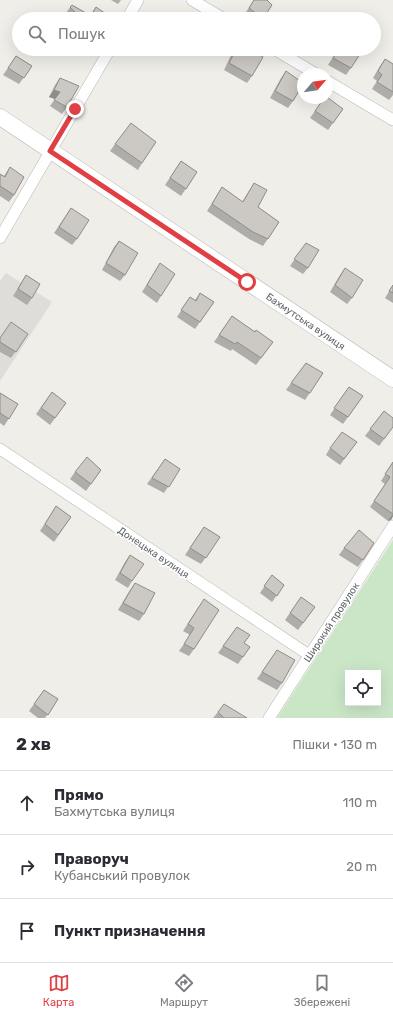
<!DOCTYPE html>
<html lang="uk">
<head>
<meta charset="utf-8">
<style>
  body { margin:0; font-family:Rubik,sans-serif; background:#f2f2f3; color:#2b2b33 }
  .controls { position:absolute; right:12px; bottom:12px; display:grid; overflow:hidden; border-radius:0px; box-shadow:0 4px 16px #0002 }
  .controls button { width:36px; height:36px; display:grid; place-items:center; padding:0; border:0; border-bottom:1px solid #e1e1e2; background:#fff; color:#2b2b33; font:20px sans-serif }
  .compass { position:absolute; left:297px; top:68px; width:36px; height:36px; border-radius:50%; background:#fff; box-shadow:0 4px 16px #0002; rotate:61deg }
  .stop { position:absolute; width:12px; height:12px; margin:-9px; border:3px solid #e03f44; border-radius:50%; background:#fff }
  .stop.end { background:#e03f44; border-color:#fff; box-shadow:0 1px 4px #0008 }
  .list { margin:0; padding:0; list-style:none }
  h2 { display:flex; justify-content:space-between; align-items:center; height:52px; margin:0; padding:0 16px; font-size:17px }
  h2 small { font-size:13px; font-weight:400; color:#7c7c81 }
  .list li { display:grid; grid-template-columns:26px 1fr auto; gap:12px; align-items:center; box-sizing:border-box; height:64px; padding:0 16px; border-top:1px solid #e1e1e2 }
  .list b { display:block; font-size:15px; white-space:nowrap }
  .list p { margin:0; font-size:13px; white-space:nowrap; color:#7c7c81 }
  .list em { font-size:13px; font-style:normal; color:#7c7c81 }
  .icon { flex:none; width:22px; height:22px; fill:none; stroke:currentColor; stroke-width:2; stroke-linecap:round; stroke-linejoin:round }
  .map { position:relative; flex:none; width:393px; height:718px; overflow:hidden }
  .search { position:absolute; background:#fff; box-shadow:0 4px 16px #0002; left:12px; right:12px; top:12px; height:44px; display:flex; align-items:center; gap:10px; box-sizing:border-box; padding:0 14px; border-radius:22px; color:#7c7c81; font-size:15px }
  .sheet { height:244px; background:#fff }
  nav { display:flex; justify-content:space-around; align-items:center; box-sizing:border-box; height:56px; border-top:1px solid #e1e1e2; background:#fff; font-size:11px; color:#7c7c81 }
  nav a { display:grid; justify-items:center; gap:2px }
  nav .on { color:#e03f44 }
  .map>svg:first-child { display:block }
</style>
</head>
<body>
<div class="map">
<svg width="393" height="718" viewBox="0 0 393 718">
  <rect width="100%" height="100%" fill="#f0eee8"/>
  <polygon fill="#dfddda" points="6,273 52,302 0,381 0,281"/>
  <path fill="#cae6c7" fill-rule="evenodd" d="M393 540V718H277ZM348 673H378V703H348Z"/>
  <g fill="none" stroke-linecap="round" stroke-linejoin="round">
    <defs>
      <g id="street">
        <polyline points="192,0 224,19"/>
        <polyline points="127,19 138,0"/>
        <polyline points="274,49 316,74"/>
        <polyline points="327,81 393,120"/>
        <polyline points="0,238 110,49"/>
        <polyline points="0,449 309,655"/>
        <polyline points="269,718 393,526"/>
      </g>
      <polyline id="secondary" points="0,117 393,379"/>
    </defs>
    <use href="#street" stroke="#b5b8bb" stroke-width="12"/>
    <use href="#secondary" stroke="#b4b8bb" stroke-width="17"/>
    <use href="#street" stroke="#fff" stroke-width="11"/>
    <use href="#secondary" stroke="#fff" stroke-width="16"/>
  </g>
  <g fill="#afada9">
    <polygon points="111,0 121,0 118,4"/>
    <polygon points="254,0 267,0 272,5 262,19 249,19 244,15"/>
    <polygon points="72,5 90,15 96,7 107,19 70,19 65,14"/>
    <polygon points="234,49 250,49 252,76 247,83 224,70"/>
    <polygon points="338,49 359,49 351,68 346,75 328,65"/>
    <polygon points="16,56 32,66 19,84 3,75"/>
    <polygon points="385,59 393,64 393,95 389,100 372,89 377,81 373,78 380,66"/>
    <polygon points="286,71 293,101 288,108 270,98 281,78"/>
    <polygon points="60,78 67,107 62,114 50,106 55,99 49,97 55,85"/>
    <polygon points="324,98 343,109 328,130 310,118"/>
    <polygon points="115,144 142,163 138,170 110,151"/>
    <polygon points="181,161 197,172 181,196 165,185"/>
    <polygon points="10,167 14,195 9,202 0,196 0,174 4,176"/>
    <polygon points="254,183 258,207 279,222 263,246 249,239 207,211 222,187 242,202"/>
    <polygon points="71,208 77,239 72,245 54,233"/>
    <polygon points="119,241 125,275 120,281 102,270 114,247"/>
    <polygon points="306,243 308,268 303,274 290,266"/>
    <polygon points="160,263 161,296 157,303 142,292"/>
    <polygon points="345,268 352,298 347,304 330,292 340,275"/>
    <polygon points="26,275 32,298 27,305 13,296"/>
    <polygon points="393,285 393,303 385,298"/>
    <polygon points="200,293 214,302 195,329 177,317 190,297 195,300"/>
    <polygon points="232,316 255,332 273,342 256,365 232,349 231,351 214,342"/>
    <polygon points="28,334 11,358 0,352 0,338"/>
    <polygon points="306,363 323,373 305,400 286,390"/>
    <polygon points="349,387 363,396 343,424 330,415"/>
    <polygon points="52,392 66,403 50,425 36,414"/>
    <polygon points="0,393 18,404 4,426 0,423"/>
    <polygon points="384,411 393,427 379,446 365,436"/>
    <polygon points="357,442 340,465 326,455 330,448"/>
    <polygon points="165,459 180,469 164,493 147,484"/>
    <polygon points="393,462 393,516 391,520 388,521 370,507 385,484 381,481"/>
    <polygon points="101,470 86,491 70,479 75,472"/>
    <polygon points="56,506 71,517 54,542 40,531"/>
    <polygon points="204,527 220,537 201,564 185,555"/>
    <polygon points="374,543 358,567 339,555 344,548"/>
    <polygon points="130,555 132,581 128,588 115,580 125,562"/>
    <polygon points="272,575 284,585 272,602 260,593"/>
    <polygon points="135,583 144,614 139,621 118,610 130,590"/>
    <polygon points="301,597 315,607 298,630 285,620"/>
    <polygon points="199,606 194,649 189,656 179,651 190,635 183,631"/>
    <polygon points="237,627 244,643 250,647 238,664 218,653"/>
    <polygon points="277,650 282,683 277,690 257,679"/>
    <polygon points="44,690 58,699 45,718 38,718 29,711"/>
    <polygon points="218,712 247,718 213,718"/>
  </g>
  <g fill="#8f8d89">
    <polygon points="54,90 60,92 55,99 49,97"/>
    <polygon points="393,514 393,516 391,520 388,521"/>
  </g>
  <g fill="#ccc9c4" stroke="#8f8d89">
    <polygon points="254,0 267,0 272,5 263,19 249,8"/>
    <polygon points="72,5 91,16 96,7 109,16 107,19 81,19 70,7"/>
    <polygon points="236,49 250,49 263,57 252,76 229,63"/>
    <polygon points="339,49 359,49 362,51 351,68 333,58"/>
    <polygon points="16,56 32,66 24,78 8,68"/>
    <polygon points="385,59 393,64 393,92 377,82 382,75 378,71"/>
    <polygon points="286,71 303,83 303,84 293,101 275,91"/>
    <polygon points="60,78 79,86 67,107 54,100 60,92 54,90"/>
    <polygon points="327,97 343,109 333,123 315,111 324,98 327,98"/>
    <polygon points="131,123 156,142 142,163 115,144"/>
    <polygon points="181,161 197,172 186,189 170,178"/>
    <polygon points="10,167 24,177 14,195 0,186 0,174 5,177"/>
    <polygon points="254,183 267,190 258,207 279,222 268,239 253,232 212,204 222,187 243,202"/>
    <polygon points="71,208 89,220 77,239 59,227"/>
    <polygon points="119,241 138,253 125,275 106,263"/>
    <polygon points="306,243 319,250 308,268 294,259"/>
    <polygon points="160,263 175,274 161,296 147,285"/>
    <polygon points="345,268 363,280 352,298 335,285"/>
    <polygon points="26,275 40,284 32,298 18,289"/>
    <polygon points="393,285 393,293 389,291"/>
    <polygon points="200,293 214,302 200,322 181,310 190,297 196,301"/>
    <polygon points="232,316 255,332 256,330 273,342 261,358 237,342 235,344 219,335"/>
    <polygon points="11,322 28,334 16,352 0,342 0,338"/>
    <polygon points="306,363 323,373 310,393 291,383"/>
    <polygon points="349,387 363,396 348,417 334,408"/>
    <polygon points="52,392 66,403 55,418 41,408"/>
    <polygon points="0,393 18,404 9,419 0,413"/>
    <polygon points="384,411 393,418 393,427 384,439 370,429"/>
    <polygon points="342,432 357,442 344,459 330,448"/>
    <polygon points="87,457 101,470 91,484 75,472"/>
    <polygon points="165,459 180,469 169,487 152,478"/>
    <polygon points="393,462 393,514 374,501 390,477 385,474"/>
    <polygon points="56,506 71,517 58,535 45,524"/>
    <polygon points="204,527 220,537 206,558 190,548"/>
    <polygon points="359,530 374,543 363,560 344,548"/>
    <polygon points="130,555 144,564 132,581 120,573"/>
    <polygon points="272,575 284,585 277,596 264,586"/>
    <polygon points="135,583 155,593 144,614 123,603"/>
    <polygon points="301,597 315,607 303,623 290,613"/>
    <polygon points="204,599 219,610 194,649 184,644 194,628 188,624"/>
    <polygon points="237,627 250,635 244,643 250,647 243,657 223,646"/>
    <polygon points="277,650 295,660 282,683 262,672"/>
    <polygon points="44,690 58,699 48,715 34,704"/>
    <polygon points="224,704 247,718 224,718 218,712"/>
  </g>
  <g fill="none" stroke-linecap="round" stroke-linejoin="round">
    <polyline stroke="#e03f44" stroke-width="5" points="75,109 50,151 247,282"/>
  </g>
  <g text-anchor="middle" stroke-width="3.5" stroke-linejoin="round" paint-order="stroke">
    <g font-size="10" fill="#5f6467" stroke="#fff">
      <text transform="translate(306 321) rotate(34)" y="4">Бахмутська вулиця</text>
      <text transform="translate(154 552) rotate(34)" y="4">Донецька вулиця</text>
      <text transform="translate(331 622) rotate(-57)" y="4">Широкий провулок</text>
    </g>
  </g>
</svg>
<div class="controls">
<button><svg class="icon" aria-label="locate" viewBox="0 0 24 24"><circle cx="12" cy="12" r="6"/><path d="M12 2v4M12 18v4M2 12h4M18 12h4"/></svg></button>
</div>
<svg class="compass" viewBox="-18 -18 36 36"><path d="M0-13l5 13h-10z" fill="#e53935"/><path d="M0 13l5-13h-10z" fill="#7c7c81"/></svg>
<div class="stop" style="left:247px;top:282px"></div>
<div class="stop end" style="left:75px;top:109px"></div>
<div class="search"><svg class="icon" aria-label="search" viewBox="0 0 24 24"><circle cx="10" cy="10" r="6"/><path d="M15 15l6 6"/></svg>Пошук</div>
</div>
<section class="sheet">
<h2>2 хв<small>Пішки · 130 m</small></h2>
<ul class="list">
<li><svg class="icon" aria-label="ahead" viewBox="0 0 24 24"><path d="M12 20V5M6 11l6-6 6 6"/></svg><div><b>Прямо</b><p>Бахмутська вулиця</p></div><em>110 m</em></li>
<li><svg class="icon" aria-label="right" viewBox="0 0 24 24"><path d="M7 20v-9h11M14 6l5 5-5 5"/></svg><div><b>Праворуч</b><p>Кубанський провулок</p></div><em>20 m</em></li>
<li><svg class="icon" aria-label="arrive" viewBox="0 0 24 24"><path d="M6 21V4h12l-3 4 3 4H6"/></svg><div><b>Пункт призначення</b></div></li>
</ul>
</section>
<nav>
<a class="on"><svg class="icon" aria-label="map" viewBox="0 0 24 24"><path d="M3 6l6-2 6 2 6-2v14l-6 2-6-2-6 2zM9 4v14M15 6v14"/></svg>Карта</a>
<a><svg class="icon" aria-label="directions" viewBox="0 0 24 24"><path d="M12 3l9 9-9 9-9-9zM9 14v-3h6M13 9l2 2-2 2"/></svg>Маршрут</a>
<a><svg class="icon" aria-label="saved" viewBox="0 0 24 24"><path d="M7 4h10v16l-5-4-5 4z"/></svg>Збережені</a>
</nav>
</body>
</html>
